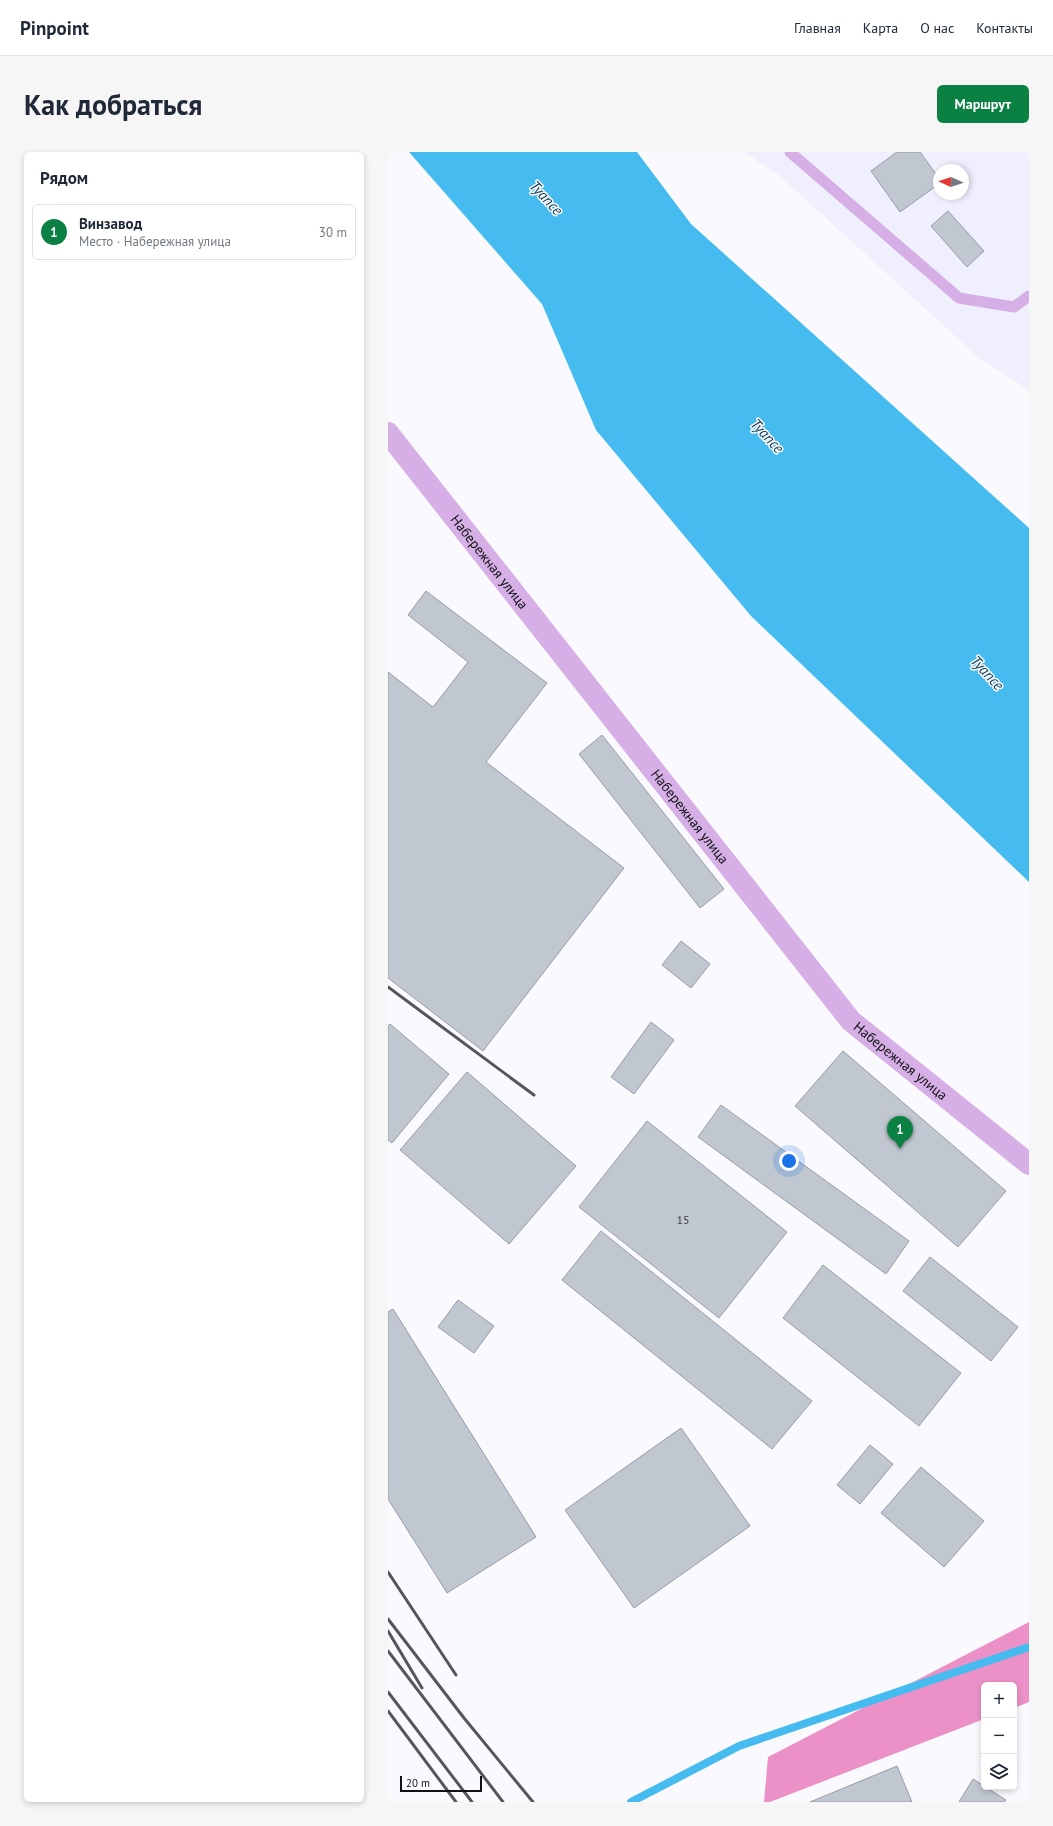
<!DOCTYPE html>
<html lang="ru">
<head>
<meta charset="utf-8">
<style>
  body { margin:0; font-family:"PT Sans",sans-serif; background:#f6f6f7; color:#1f2937 }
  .controls { position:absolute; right:12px; bottom:12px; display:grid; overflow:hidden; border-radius:6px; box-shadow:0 2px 6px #0003 }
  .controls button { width:36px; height:36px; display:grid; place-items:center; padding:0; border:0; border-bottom:1px solid #e0e1e3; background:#fff; color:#1f2937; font:20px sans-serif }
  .compass { position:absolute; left:545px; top:12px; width:36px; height:36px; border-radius:50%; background:#fff; box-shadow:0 2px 6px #0003; rotate:273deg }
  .scale { position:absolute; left:12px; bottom:10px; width:82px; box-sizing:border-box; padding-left:4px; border:2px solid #111115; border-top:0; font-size:11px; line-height:14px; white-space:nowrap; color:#111115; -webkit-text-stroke:3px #faf9fe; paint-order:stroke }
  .you { position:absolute; left:401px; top:1009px; width:14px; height:14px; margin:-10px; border:3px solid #fff; border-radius:50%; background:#1a73e8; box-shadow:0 0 0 6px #1a73e833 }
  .badge { display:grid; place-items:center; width:26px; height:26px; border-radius:50%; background:#0b8043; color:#fff; font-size:13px; font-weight:700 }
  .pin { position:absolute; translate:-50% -33px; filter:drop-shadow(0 1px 2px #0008) }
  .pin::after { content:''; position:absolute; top:21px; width:14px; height:12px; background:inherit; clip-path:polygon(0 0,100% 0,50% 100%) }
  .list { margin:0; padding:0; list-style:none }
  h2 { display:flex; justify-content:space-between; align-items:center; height:52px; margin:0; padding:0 16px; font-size:17px }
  h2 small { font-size:13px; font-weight:400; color:#747a83 }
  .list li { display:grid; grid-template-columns:26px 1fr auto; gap:12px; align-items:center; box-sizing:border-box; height:56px; margin:0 8px 8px; padding:0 8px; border:1px solid #e0e1e3; border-radius:6px }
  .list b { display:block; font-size:15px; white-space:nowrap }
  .list p { margin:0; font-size:13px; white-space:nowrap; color:#747a83 }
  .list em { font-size:13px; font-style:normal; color:#747a83 }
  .icon { flex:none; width:22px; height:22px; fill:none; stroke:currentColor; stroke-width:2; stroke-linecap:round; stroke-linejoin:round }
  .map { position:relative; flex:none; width:641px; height:1650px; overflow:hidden; border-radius:6px }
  header { display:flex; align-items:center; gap:24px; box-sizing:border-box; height:56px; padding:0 20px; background:#fff; border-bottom:1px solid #e0e1e3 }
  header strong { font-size:19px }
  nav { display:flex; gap:22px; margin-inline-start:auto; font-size:14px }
  .intro { display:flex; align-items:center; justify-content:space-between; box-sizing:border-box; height:96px; padding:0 24px }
  h1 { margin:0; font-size:28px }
  .button { padding:10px 18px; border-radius:6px; background:#0b8043; color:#fff; font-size:14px; font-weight:700 }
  main { display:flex; gap:24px; padding:0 24px }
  aside { flex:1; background:#fff; border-radius:6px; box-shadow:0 2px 6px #0003 }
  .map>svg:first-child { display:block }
</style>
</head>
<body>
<header>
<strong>Pinpoint</strong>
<nav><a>Главная</a><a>Карта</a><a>О нас</a><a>Контакты</a></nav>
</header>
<div class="intro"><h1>Как добраться</h1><a class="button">Маршрут</a></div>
<main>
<aside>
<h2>Рядом<small></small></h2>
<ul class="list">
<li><span class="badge">1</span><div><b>Винзавод</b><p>Место · Набережная улица</p></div><em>30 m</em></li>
</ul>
</aside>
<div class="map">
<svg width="641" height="1650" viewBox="0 0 641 1650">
  <rect width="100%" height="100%" fill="#faf9fe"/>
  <path fill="#efeffe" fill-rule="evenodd" d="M356 0H641V238L591 206 392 24ZM551 18H575V42H551Z"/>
  <polygon fill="#eb91c7" points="641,1470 641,1550 626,1556 626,1533 596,1533 596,1567 382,1650 376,1650 380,1605"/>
  <polygon fill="#46bbf0" points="21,0 249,0 303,72 641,376 641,730 363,464 208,278 154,152"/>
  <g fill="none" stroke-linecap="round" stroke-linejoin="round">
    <polyline stroke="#46bbf0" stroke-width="8" points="243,1650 351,1594 641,1495"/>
  </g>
  <g fill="#c0c7d1" stroke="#979da7">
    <polygon points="509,0 532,0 551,26 551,32 512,60 483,19"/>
    <polygon points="560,59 596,99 579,115 543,74"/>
    <polygon points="38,439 159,531 98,610 236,716 95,899 0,826 0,520 45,555 80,510 20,463"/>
    <polygon points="214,583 336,737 312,756 191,602"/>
    <polygon points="293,789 322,812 303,836 274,813"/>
    <polygon points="263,870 286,888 246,942 223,925"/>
    <polygon points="2,872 61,922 4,991 0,988 0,874"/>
    <polygon points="455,899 618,1039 570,1095 407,954"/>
    <polygon points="79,920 188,1014 121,1092 12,998"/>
    <polygon points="333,953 521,1089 498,1122 310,985"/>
    <polygon points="259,969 399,1080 331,1166 191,1055"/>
    <polygon points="213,1079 424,1249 384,1297 174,1128"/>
    <polygon points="542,1105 630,1175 603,1209 515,1139"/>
    <polygon points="435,1113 573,1221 531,1274 395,1166"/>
    <polygon points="70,1148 106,1174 86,1201 50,1175"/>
    <polygon points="5,1157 148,1385 59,1441 0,1347 0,1160"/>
    <polygon points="293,1276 362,1374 246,1456 177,1358"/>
    <polygon points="482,1293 505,1312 472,1352 449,1333"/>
    <polygon points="533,1315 596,1369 556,1415 493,1361"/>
    <polygon points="509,1614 524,1650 422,1650"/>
    <polygon points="585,1627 618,1648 616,1650 571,1650"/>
  </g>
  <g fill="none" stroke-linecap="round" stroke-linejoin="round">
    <polyline stroke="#d5afe5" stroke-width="11" points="402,0 571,146 626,155 641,144"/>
    <path stroke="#d5afe5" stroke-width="22" id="s1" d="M0 281 463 869 641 1012"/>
    <g stroke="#56565a" stroke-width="3">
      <polyline points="0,835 146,943"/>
      <polyline points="0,1420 68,1523"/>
      <polyline points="0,1467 76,1566 145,1650"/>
      <polyline points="0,1479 34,1536"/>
      <polyline points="0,1499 115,1650"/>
      <polyline points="0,1540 84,1650"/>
      <polyline points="0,1559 68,1650"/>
    </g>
  </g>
  <g text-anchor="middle" stroke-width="3" stroke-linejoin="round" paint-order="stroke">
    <g font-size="12" fill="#3d3e44">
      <text x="295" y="1072">15</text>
    </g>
    <g font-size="14" fill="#111115" stroke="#faf9fe">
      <text dy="5" stroke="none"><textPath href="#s1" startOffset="164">Набережная улица</textPath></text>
      <text dy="5" stroke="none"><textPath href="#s1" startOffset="488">Набережная улица</textPath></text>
      <text dy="5" stroke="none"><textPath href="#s1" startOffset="812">Набережная улица</textPath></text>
    </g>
    <g font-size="15" font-style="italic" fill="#124359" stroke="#faf9fe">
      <text transform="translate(158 46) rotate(47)" y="5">Туапсе</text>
      <text transform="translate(379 284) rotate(47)" y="5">Туапсе</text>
      <text transform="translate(599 521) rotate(47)" y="5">Туапсе</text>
    </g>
  </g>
</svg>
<div class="controls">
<button>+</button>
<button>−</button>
<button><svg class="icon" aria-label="layers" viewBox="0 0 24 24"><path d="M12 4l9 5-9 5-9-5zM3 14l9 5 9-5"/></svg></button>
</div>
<svg class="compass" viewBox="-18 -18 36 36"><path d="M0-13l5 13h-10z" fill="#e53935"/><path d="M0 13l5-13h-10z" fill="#747a83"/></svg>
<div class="scale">20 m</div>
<div class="you"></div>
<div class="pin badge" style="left:512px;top:997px">1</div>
</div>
</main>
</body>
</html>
